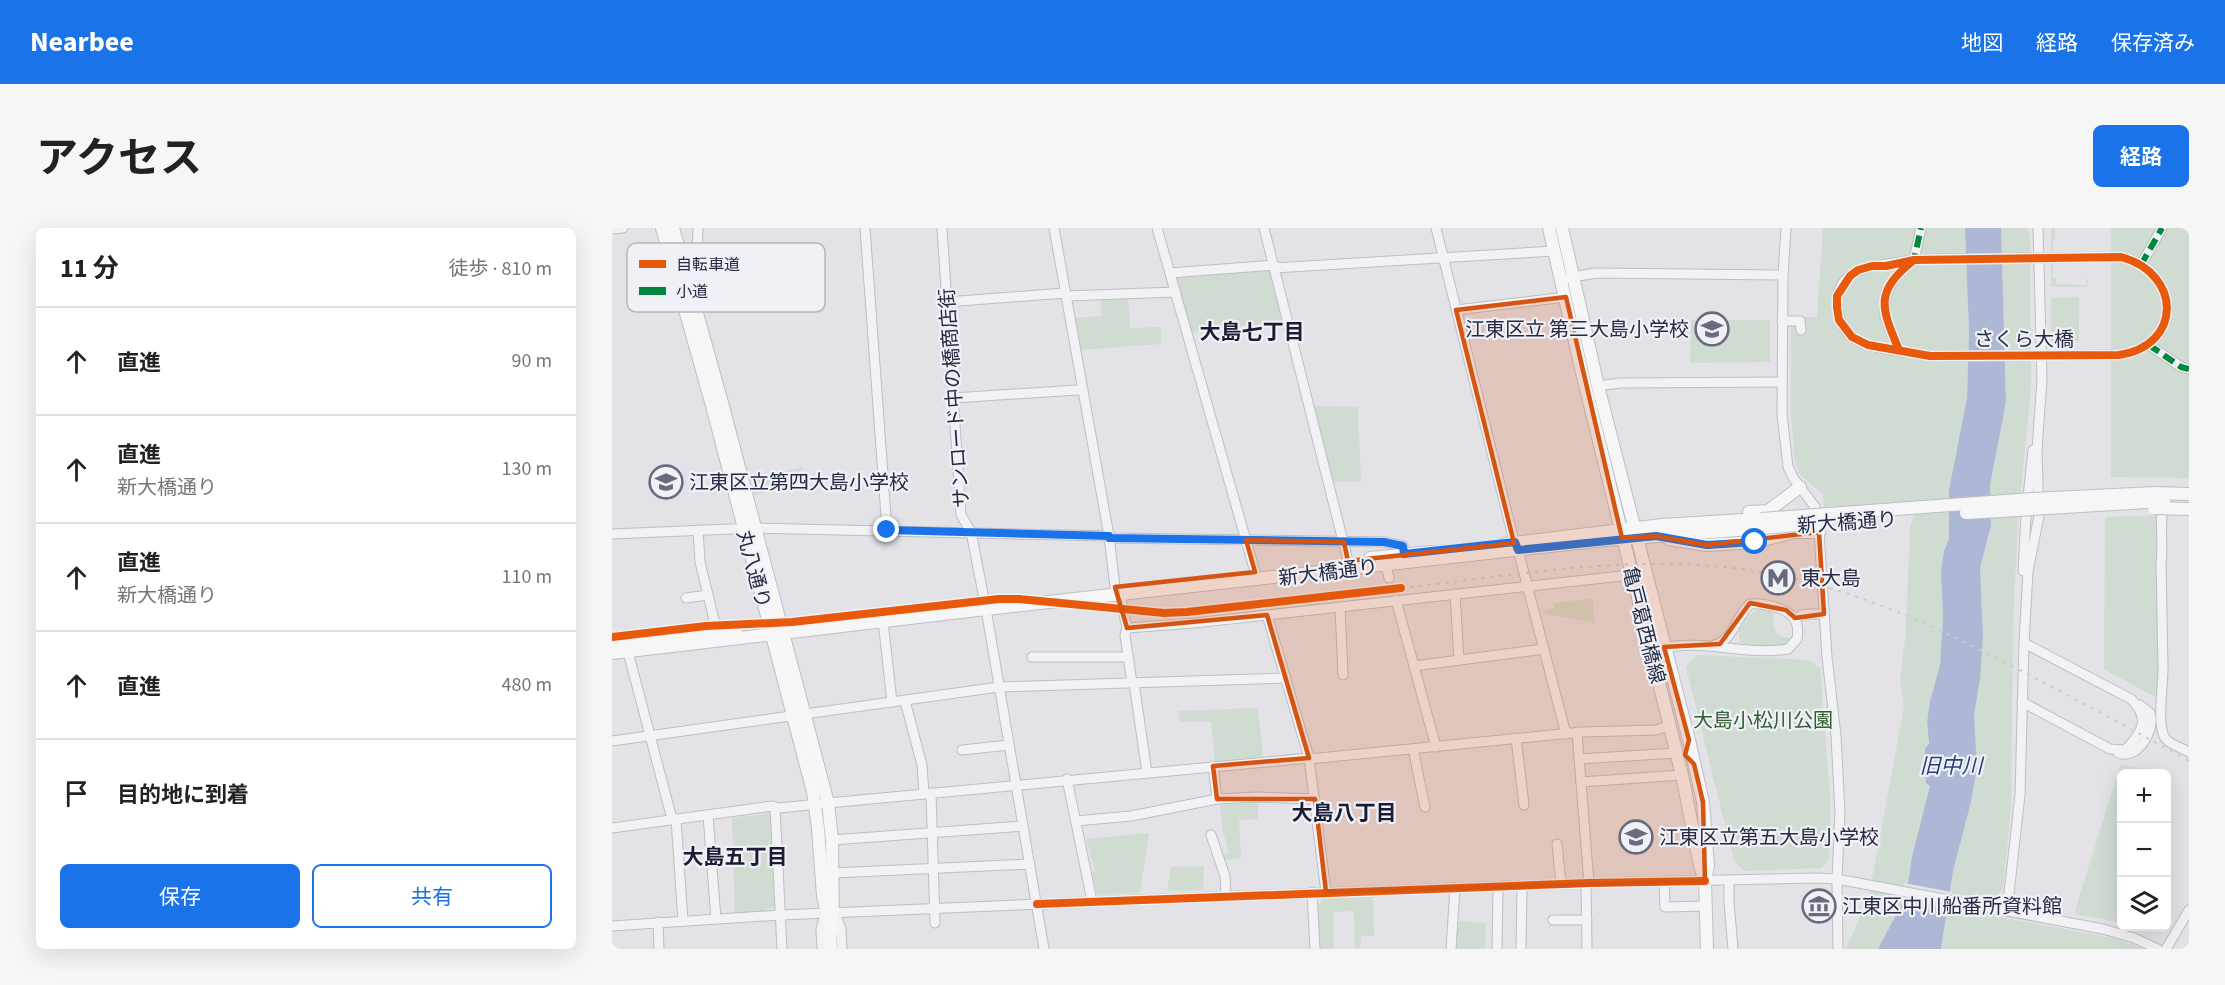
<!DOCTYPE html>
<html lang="ja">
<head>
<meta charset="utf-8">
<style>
  body { margin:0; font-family:"Source Sans 3","Noto Sans JP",sans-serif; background:#f6f6f6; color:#222 }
  .controls { position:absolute; right:18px; bottom:18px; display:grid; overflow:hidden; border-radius:9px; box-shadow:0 6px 24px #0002 }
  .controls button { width:54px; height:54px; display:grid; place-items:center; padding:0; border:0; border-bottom:2px solid #e0e0e0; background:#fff; color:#222; font:30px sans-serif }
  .stop { position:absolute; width:18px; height:18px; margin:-14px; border:4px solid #1a73e8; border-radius:50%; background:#fff }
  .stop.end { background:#1a73e8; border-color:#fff; box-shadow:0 2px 6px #0008 }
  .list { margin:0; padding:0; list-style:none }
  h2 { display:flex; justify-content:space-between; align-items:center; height:78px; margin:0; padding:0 24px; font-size:26px }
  h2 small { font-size:20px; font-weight:400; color:#767676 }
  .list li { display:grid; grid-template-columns:39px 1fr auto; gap:18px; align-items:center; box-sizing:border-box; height:108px; padding:0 24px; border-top:2px solid #e0e0e0 }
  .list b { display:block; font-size:22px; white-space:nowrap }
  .list p { margin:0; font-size:20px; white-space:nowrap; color:#767676 }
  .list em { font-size:20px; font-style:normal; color:#767676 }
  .actions { display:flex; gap:12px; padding:18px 24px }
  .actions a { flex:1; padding:14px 0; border:2px solid #1a73e8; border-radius:9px; text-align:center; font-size:21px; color:#1a73e8 }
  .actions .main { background:#1a73e8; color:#fff }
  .icon { flex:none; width:33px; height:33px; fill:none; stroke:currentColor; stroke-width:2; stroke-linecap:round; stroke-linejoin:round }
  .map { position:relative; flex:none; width:1577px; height:721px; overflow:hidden; border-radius:9px }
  header { display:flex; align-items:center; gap:36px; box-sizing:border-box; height:84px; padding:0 30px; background:#1a73e8; color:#fff }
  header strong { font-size:28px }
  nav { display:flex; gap:33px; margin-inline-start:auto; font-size:21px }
  .intro { display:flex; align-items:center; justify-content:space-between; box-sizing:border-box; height:144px; padding:0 36px }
  h1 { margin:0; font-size:42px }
  .button { padding:15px 27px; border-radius:9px; background:#1a73e8; color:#fff; font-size:21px; font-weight:700 }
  main { display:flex; gap:36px; padding:0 36px }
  aside { flex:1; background:#fff; border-radius:9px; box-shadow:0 6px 24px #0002 }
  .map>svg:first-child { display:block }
</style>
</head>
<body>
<header>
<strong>Nearbee</strong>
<nav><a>地図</a><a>経路</a><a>保存済み</a></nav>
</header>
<div class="intro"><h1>アクセス</h1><a class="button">経路</a></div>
<main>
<aside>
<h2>11 分<small>徒歩 · 810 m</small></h2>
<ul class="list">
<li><svg class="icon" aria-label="ahead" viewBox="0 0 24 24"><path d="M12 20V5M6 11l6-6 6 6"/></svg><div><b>直進</b></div><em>90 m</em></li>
<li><svg class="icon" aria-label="ahead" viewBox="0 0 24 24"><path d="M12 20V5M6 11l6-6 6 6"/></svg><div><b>直進</b><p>新大橋通り</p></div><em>130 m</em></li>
<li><svg class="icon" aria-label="ahead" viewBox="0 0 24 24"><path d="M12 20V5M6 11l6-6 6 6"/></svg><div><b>直進</b><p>新大橋通り</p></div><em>110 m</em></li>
<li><svg class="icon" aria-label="ahead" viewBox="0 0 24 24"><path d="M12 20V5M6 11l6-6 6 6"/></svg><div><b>直進</b></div><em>480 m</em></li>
<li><svg class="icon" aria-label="arrive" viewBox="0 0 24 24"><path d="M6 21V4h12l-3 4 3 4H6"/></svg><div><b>目的地に到着</b></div></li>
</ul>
<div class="actions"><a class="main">保存</a><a>共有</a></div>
</aside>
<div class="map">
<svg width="1577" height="721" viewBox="0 0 1577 721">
  <rect width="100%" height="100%" fill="#e2e2e7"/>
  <g fill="#d0dbd2">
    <polygon points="1211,0 1353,0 1357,104 1355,170 1337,262 1337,311 1332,323 1329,342 1331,391 1328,437 1318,473 1315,494 1318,558 1300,629 1294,668 1266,721 1234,721 1257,668 1292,479 1288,452 1294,403 1298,298 1308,274 1240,280 1235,278 1212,279 1211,266 1188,247 1183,233 1179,188 1179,89 1205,89"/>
    <polygon points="1389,0 1415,0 1418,8 1419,160 1406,289 1401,401 1399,580 1391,661 1383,670 1370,668 1367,685 1501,710 1531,721 1329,721 1341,643 1359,574 1365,540 1362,487 1371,407 1368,340 1378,306 1378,257 1394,174"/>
    <polygon points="1439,0 1443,0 1443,11 1441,11 1441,50 1444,50 1444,56 1474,57 1474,51 1476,52 1475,59 1439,59"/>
    <polygon points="1499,0 1577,0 1577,250 1499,249"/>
    <polygon points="661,41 675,93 577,104 563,47"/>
    <polygon points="516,69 518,100 549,99 549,116 467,122 461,90 489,88 489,70"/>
    <polygon points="1467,69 1467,113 1439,113 1439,70"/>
    <polygon points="1079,92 1158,92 1158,134 1078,135"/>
    <polygon points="700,178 746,179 749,254 719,254"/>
    <polygon points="192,239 182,251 143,268 139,252"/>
    <polygon points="1546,287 1547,437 1545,470 1492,441 1493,289"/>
    <polygon points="981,370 982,395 933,386 931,382 942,381 942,375"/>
    <path d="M1152 381 1162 385C1159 403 1164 410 1182 410L1175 419 1135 418 1128 413C1122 398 1137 382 1152 381Z"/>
    <polygon points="1085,427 1198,432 1208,440 1219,580 1217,632 1209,640 1132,643 1122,633 1074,439"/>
    <polygon points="646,480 651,531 603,534 599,494 568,494 566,483"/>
    <path d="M1509 536C1523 544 1537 536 1552 545L1510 546V679L1505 694 1463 686 1467 669Z"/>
    <polygon points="646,575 646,591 627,592 629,630 613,632 611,628 617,625 610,600 608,577"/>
    <polygon points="159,585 164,679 155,681 154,685 123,687 120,590"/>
    <polygon points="537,605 528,665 485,667 480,644 483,643 474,611"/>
    <polygon points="592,638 591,662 555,663 559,639"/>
    <polygon points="761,668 762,708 749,708 748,721 743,721 742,683 721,684 722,721 707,721 706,679 711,670"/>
    <polygon points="845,693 874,695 873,721 842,721"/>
  </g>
  <polygon fill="#aeb8d6" points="1353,0 1389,0 1394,174 1378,257 1379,298 1368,340 1371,407 1368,451 1362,487 1365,540 1359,574 1341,643 1329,721 1266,721 1294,668 1300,629 1318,558 1314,555 1313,521 1317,515 1315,494 1318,473 1328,437 1331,391 1329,342 1332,323 1337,311 1337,262 1355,170 1357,104"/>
  <polygon fill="#e2e2e7" points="1292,655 1340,664 1338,680 1289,671"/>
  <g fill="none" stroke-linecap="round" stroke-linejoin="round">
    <defs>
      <g id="minor">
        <polyline points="253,0 275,302"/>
        <polyline points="330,0 349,287 359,304 374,381 432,721"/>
        <polyline points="442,0 497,308 503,359 508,367 515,400 582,395 1019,347"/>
        <polyline points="545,0 643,344"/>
        <polyline points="652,0 736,333"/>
        <polyline points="824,0 901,309 906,322 954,506"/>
        <polyline points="1174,0 1171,47 1170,186 1176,239 1182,251 1203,279 1207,304 1215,429 1224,508 1228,584 1225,651 1226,721"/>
        <path d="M1309 0 1302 32C1270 38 1219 35 1226 83 1228 95 1235 107 1246 113 1262 122 1299 124 1318 128"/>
        <polyline points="0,1 11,0"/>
        <polyline points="1529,37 1550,0"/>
        <polyline points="662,40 942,23"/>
        <polyline points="73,43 85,32 86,0"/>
        <polyline points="558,45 662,37"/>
        <polyline points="949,51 984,45 1171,47"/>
        <polyline points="454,68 564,64"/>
        <polyline points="334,74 453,65"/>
        <polyline points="844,82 954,69"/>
        <polyline points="1170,93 1188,93 1189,102"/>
        <polyline points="1537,117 1569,139 1577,141"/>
        <polyline points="1287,122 1273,89 1274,65 1287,44 1302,32 1327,31"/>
        <path d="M1507 127C1570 118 1571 46 1509 29"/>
        <polyline points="986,158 1008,155 1170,154"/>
        <polyline points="341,170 466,162"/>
        <path d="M1553 275C1546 287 1552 318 1549 335 1550 369 1550 402 1551 436 1552 454 1544 496 1553 510 1558 517 1570 520 1577 524"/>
        <polyline points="86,302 88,334 105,404"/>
        <polyline points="0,306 143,300 497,308"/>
        <polyline points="497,310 772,314 791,318 792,326"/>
        <polyline points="774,337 777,350"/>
        <polyline points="1411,343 1414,288 1421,222"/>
        <polyline points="843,366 847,432"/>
        <polyline points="74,370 96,367"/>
        <polyline points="784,372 824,519"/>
        <polyline points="728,379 731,447"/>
        <polyline points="655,387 697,530 714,664"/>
        <polyline points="1183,390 1193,386 1212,386"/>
        <polyline points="271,393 280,474"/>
        <polyline points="515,400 513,407 520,455"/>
        <path d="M1047 421C1090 410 1132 428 1176 421L1185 411C1188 393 1181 384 1163 379 1155 377 1147 375 1138 376 1124 388 1122 412 1102 417"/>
        <polyline points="16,424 60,591"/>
        <polyline points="420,429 516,429"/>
        <polyline points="802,438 932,421"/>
        <polyline points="522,455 535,545"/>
        <polyline points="293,473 310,537 312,566"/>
        <path d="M1410 474 1498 521 1512 522 1516 519C1532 502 1537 489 1519 471L1412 415"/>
        <polyline points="965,504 977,655"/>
        <polyline points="904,510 912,577"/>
        <polyline points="0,513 387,459 673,450"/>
        <polyline points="801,521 813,579"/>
        <polyline points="350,522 397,517"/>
        <path d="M1506 525C1526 533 1544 501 1538 485L1528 477"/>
        <polyline points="697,531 970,504 1044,502 1057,498"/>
        <polyline points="967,531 1064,525"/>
        <polyline points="601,538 605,571"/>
        <polyline points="455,551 480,673"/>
        <polyline points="969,554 1070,547"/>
        <polyline points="319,565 323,695"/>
        <polyline points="163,579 170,721"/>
        <polyline points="96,587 104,691"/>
        <polyline points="64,591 71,693"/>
        <polyline points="464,593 519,588 605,571 646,569 703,571"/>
        <polyline points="0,600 160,578 167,580 216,575 697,530"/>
        <polyline points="599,607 613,648 614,669"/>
        <polyline points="220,612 411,598"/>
        <polyline points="945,616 949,656"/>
        <polyline points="221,645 418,636"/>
        <polyline points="1052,653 1053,679 1094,678"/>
        <polyline points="1117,653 1117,674 1121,721"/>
        <polyline points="974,655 975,721"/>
        <polyline points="700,664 703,721"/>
        <polyline points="1395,683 1408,567 1412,415 1416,343 1427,288 1425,222 1430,151 1426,0"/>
        <polyline points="223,685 229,701 230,721"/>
        <polyline points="941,692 975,692"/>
        <polyline points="46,694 47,721"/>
        <polyline points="0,698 169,687 523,672 977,655 1205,650 1225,651 1491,701 1522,710 1546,721"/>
        <polyline points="210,721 209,701 213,686"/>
        <polyline points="839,721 843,660"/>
        <polyline points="885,721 886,659"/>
        <polyline points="909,721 910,658"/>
        <polyline points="1554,721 1577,682"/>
      </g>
      <g id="major">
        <polyline points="50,0 99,174 201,564 206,600 211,668 218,698 219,721"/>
        <polyline points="61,0 109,171 216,575 220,612 221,702"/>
        <polyline points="937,0 971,149 1070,547 1088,638 1093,652"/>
        <polyline points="950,0 986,158 1077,512 1091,574 1096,638 1093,653 1095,721"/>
        <polyline points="1137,284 1156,283 1188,259"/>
        <polyline points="1057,311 1095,317 1143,314 1182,304 1207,304"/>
        <polyline points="893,316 1050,297 1149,291"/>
        <polyline points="758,330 819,324"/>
        <polyline points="0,415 124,402"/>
        <polyline points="0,425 374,381 993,312 1152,300"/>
      </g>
    </defs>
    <use href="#minor" stroke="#bdbec3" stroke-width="11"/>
    <use href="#major" stroke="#bdbfc5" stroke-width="14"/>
    <use href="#minor" stroke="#f2f2f4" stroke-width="9"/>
    <use href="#major" stroke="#f6f6f7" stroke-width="12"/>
    <path stroke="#cacbcf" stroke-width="2" stroke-dasharray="3 6" stroke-linecap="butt" d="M789 360C891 349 998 329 1101 338 1221 348 1316 394 1421 449 1473 476 1525 504 1577 533"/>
    <defs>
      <g id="minor-bridge">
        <polyline points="1327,31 1509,29"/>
        <polyline points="1318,128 1507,127"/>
      </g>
      <g id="major-bridge">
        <polyline points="1542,280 1577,281"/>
        <polyline points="1354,285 1552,273"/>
        <polyline points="1149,291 1420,271 1543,265 1577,266"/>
        <polyline points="1152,300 1196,296"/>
      </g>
    </defs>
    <use href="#minor-bridge" stroke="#bdbec3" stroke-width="11" stroke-linecap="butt"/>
    <use href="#major-bridge" stroke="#bdbfc5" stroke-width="14" stroke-linecap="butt"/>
    <use href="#minor-bridge" stroke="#f2f2f4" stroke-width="9"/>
    <use href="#major-bridge" stroke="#f6f6f7" stroke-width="12"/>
    <g stroke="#00873e" stroke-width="6" stroke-dasharray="12 6" stroke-linecap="butt">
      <polyline points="1297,33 1302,32 1309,0"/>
      <polyline points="1529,37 1550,0"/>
      <polyline points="1537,117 1569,139 1577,141"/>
    </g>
    <defs>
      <g id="cycleway">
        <path d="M1287 122C1269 79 1262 64 1302 32L1509 29C1571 46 1570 118 1507 127L1318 128 1256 117 1240 109 1227 92 1225 79V68L1238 48 1246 42 1260 38H1274L1302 32"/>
        <polyline points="0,409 94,398 180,394 387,371 407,371 552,385 575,384 789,360"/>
        <polyline points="425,676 977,655 1093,653"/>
      </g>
    </defs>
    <use href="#cycleway" stroke="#eff1f7" stroke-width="11"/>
    <use href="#cycleway" stroke="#e8590c" stroke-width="8"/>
  </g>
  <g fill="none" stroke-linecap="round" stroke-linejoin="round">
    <polyline stroke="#1a73e8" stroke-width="8" points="275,302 497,308 497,310 772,314 791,318 792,326 903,314 906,322 1044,308 1095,317 1143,314"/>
  </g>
  <path fill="#d55412" fill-opacity="0.2" stroke="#d55412" stroke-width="4.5" stroke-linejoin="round" d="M954 69 1010 310 1044 308 1095 317 1207 304 1212 386 1183 390 1174 382 1138 375 1108 416 1052 419 1077 512 1073 527 1082 536 1091 574 1093 653 714 664 703 571H605L601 538 697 530 655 387 515 400 503 359 643 344 634 312 732 314 736 333 902 315 844 82Z"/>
  <defs>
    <symbol id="school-ring" viewBox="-11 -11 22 22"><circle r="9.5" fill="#eff1f7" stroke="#686b7c" stroke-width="1.5"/><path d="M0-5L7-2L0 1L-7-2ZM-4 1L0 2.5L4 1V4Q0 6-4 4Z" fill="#686b7c"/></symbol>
    <symbol id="metro-ring" viewBox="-11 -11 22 22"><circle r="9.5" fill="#eff1f7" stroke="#686b7c" stroke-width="1.5"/><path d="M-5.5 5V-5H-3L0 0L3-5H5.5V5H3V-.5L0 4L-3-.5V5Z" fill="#686b7c"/></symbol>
    <symbol id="museum-ring" viewBox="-11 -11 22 22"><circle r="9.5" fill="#eff1f7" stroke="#686b7c" stroke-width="1.5"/><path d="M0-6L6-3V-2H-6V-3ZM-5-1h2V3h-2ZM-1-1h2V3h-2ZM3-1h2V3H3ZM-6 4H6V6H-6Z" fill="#686b7c"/></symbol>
  </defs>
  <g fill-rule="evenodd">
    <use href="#school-ring" x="1081" y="82" width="38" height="38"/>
    <use href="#school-ring" x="35" y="235" width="38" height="38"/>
    <use href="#metro-ring" x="1147" y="331" width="38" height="38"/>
    <use href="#school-ring" x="1005" y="590" width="38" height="38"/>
    <use href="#museum-ring" x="1188" y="659" width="38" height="38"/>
  </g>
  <g text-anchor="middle" stroke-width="4.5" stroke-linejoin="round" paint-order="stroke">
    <g font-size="20" fill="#262b43" stroke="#eff1f7" text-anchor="start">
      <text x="1077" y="108" text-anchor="end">江東区立 第三大島小学校</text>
      <text x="77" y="261">江東区立第四大島小学校</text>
      <text x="1189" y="357">東大島</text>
      <text x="1047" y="616">江東区立第五大島小学校</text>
      <text x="1230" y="685">江東区中川船番所資料館</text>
    </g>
    <g font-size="20" fill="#262b43" stroke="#eff1f7">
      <text x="1412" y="118">さくら大橋</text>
      <text transform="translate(342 170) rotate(-94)" y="7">サンロード中の橋商店街</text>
      <text transform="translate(1235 294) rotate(-4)" y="7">新大橋通り</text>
      <text transform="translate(142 341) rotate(75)" y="7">丸八通り</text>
      <text transform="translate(716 344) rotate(-7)" y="7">新大橋通り</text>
      <text transform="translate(1032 397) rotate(76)" y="7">亀戸葛西橋線</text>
    </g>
    <g font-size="20" fill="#326033" stroke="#eff1f7">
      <text x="1151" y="499">大島小松川公園</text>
    </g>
    <g font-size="21" font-weight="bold" fill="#191c34" stroke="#eff1f7">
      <text x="640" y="111">大島七丁目</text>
      <text x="732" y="592">大島八丁目</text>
      <text x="123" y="636">大島五丁目</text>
    </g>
    <g font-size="21" font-style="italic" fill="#2c3f7b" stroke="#eff1f7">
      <text x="1339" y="545">旧中川</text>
    </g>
  </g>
  <rect x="15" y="15" width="198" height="69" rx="9" fill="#eff1f7" stroke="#b3b6c1" stroke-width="1.5"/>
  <rect x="27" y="32" width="27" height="8" fill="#e8590c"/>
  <rect x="27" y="59" width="27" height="8" fill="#00873e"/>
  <g font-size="16" fill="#262b43">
    <text x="64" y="42">自転車道</text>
    <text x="64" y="69">小道</text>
  </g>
</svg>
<div class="controls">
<button>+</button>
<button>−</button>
<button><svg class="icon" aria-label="layers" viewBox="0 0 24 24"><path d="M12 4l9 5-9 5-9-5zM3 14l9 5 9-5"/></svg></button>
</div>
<div class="stop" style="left:1143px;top:314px"></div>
<div class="stop end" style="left:275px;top:302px"></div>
</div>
</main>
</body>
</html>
